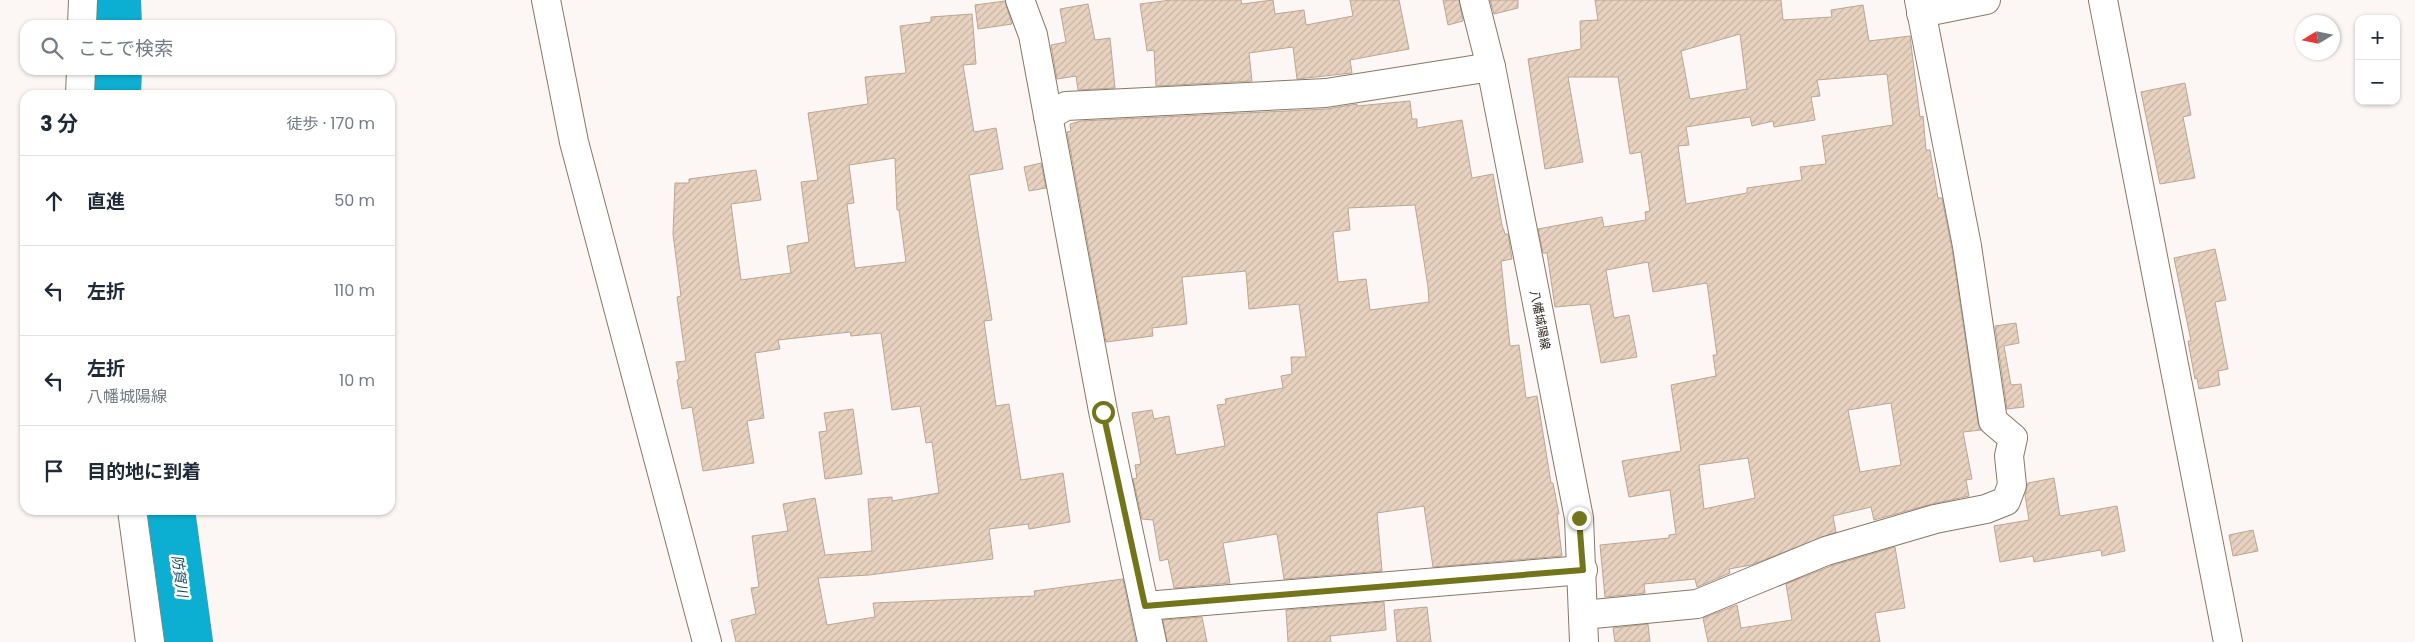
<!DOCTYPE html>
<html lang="ja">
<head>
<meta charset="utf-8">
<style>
  body { margin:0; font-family:Poppins,"Noto Sans JP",sans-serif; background:#f6f6f7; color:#1f2937 }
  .controls { position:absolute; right:15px; top:15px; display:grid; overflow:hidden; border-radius:10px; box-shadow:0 1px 4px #0004 }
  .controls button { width:45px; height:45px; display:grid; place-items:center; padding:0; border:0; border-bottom:1px solid #e0e1e3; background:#fff; color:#1f2937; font:25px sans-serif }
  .compass { position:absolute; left:2295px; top:15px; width:45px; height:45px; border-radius:50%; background:#fff; box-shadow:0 1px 4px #0004; rotate:260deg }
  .stop { position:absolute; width:15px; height:15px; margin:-11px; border:4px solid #73751b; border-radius:50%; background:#fff }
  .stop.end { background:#73751b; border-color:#fff; box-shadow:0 1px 5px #0008 }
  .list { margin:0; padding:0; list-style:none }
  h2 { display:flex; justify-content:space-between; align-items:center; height:65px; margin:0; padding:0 20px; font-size:21px }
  h2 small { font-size:16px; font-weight:400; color:#747a83 }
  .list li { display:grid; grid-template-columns:32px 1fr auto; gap:15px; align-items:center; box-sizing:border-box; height:90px; padding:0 20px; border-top:1px solid #e0e1e3 }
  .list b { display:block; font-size:19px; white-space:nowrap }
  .list p { margin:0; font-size:16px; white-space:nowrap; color:#747a83 }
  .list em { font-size:16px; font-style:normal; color:#747a83 }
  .icon { flex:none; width:28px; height:28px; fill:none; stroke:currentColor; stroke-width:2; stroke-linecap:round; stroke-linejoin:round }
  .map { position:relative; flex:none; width:2415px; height:642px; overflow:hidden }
  .search { position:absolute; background:#fff; box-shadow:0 1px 4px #0004; left:20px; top:20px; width:375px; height:55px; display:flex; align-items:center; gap:12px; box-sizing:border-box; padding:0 18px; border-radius:15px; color:#747a83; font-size:19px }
  .panel { position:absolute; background:#fff; box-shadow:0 1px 4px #0004; left:20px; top:90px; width:375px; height:425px; border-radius:15px }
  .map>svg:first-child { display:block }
</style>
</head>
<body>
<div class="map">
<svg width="2415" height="642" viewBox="0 0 2415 642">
  <defs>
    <pattern id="building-hatch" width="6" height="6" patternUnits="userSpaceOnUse" patternTransform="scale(1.25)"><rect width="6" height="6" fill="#e8d2bf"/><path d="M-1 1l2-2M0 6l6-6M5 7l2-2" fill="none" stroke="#c7b4a3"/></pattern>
  </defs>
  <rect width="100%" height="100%" fill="#fcf7f4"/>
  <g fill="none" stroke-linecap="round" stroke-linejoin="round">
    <g stroke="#0caed1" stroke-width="48">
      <polyline points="117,0 118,25"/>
      <polyline points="117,95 118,70"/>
      <polyline points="171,510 189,642"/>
    </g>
  </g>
  <g fill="url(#building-hatch)" stroke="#bba694" fill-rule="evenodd">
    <polygon points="1171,0 1241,0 1242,4 1273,0 1275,14 1304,10 1306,25 1353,16 1350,0 1399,0 1409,49 1350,60 1352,73 1297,79 1293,47 1249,53 1252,81 1156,86 1154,50 1147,51 1140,4"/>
    <polygon points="1443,0 1459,0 1463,21 1448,25"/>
    <polygon points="1490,0 1518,0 1518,8 1494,14"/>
    <path d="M1595 0H1781L1783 20 1832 17 1831 10 1863 5 1869 41 1910 36 1920 117 1923 116 1926 150H1930L1938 198H1942L1952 249 1978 423 1981 430 1963 432 1972 479 1966 480 1969 496 1932 504 1874 520 1871 507 1833 516 1836 532 1751 565 1729 569 1730 573 1697 587 1695 579 1644 584 1645 593 1605 597 1600 545 1669 538V535L1676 534 1670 490 1629 497 1622 461 1681 451 1671 385 1716 376 1713 355H1717L1707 283 1653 292 1648 262 1606 270 1614 318 1629 315 1637 357 1601 363 1590 304 1555 307 1547 253H1543L1538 229 1602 217 1604 227 1646 220 1645 212 1650 211 1641 152 1630 154 1618 77H1568L1583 162 1545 169 1528 59 1581 49 1580 21 1598 20ZM1740 34 1747 89 1690 99 1681 51ZM1887 74 1893 125 1822 136 1826 164 1800 167 1802 180 1747 188V193L1686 204 1678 146 1689 145 1686 127 1750 117 1752 126 1773 121 1774 127 1815 120 1811 97 1820 96 1817 80ZM1891 403 1901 465 1860 472 1848 410ZM1748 458 1755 498 1704 509 1699 465Z"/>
    <polygon points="1005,1 1012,24 978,29 975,5"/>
    <polygon points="1088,4 1095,40 1110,38 1115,88 1078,90 1076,76 1057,79 1051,45 1066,42 1060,9"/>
    <path d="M972 14 976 64 963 65 974 132 996 128 1003 169 969 175 992 320 984 321 996 406 1009 404 1021 480 1063 473 1070 522 1029 529 1028 524 989 529 993 559 869 575 818 578 827 625 875 617 873 603 1035 596 1034 591 1123 579 1136 642H736L731 620 756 614 751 588 759 587 752 536 788 531 783 504 815 498 825 555 872 551 868 499 892 497V501L939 493 932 442 926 443 920 406 892 410 881 333 851 336 850 332 778 340 780 349 755 353 764 418 747 421 754 463 703 471 692 407 682 409 677 380 679 379 676 362 686 361 677 297 681 296 673 234 675 183H689V179L756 170 761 200 731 204 741 280 791 273 787 246 809 242 801 182 818 180 808 113 868 104 865 77 906 73 900 26 931 22V17ZM895 158 897 210H899L906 262 855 268 847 204 854 203 849 165Z"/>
    <polygon points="2185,83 2191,115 2183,117 2195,178 2160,184 2141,92"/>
    <path d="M1410 101 1412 119H1417V128L1462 120 1472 178 1493 174 1502 225 1505 234H1508L1512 259 1501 261 1510 346 1519 345 1526 398 1537 396 1551 483H1553L1559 514H1557L1562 556 1433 567 1424 506 1377 513 1382 571 1284 579 1277 534 1223 543 1230 583 1174 588 1168 559 1160 561 1153 520 1142 519 1133 479 1137 478 1135 465 1141 464 1132 413 1152 410 1154 419 1169 416 1176 455 1225 446 1217 405 1226 404 1225 399 1283 388 1281 376 1292 374 1291 357H1306L1299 304 1249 309 1246 271 1182 277 1187 324 1152 328 1153 336 1106 342 1067 132 1071 131 1070 124 1081 121 1327 109 1357 104V106ZM1415 205 1428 287 1429 302 1370 310 1366 279 1338 282 1333 232 1350 230 1348 208Z"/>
    <polygon points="1041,163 1046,188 1029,191 1024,167"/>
    <polygon points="2215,249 2226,300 2215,302 2228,369 2218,371 2220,385 2199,389 2197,378 2195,379 2188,341 2191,341 2174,258"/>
    <polygon points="2016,323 2019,343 2004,346 2011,385 2021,384 2024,407 2007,409 1995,326"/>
    <polygon points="853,409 862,474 825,479 819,432 827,431 824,413"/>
    <polygon points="2054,478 2060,516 2117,506 2125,551 2102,556 2101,550 2034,562 2033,556 2000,562 1994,526 2029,520 2025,495 2028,483"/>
    <polygon points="2253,530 2258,551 2233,556 2229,535"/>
    <polygon points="1895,547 1905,608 1875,613 1880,642 1708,642 1703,618 1737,605 1741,628 1792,620 1786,584 1831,566"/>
    <polygon points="1384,602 1386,630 1330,636 1331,642 1288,642 1286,610"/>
    <polygon points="1427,607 1431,642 1397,642 1394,610"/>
    <polygon points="1202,617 1207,642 1167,642 1163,620"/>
    <polygon points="1648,624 1650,642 1615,642 1613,628"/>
  </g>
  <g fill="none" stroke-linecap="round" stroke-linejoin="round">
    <defs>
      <g id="minor">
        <polyline points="546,0 574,142 707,642"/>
        <polyline points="1020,0 1033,35 1103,411 1152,642"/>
        <polyline points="2103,0 2228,642"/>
        <polyline points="1921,13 1986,0"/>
        <polyline points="82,25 83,0"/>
        <polyline points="80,95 81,70"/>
        <polyline points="1048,116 1066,106 1326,93 1491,67"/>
        <polyline points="132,510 150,642"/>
        <polyline points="1145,606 1583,570"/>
        <polyline points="1583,615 1697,604 1826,551 1935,519 1986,509 2006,501 2012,485 2009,456 2013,438 1993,421 1967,246 1919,0"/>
      </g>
      <polyline id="secondary" points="1474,0 1491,67 1579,518 1584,642"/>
    </defs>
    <use href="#minor" stroke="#8a7765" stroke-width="30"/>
    <use href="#secondary" stroke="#8a7765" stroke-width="30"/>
    <use href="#minor" stroke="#fff" stroke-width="28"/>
    <use href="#secondary" stroke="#fff" stroke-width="28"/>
  </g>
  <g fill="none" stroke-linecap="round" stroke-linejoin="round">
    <polyline stroke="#73751b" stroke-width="6" points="1103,412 1145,606 1583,570 1579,518"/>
  </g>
  <g text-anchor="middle" stroke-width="5" stroke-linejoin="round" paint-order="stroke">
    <g font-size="12" fill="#271f18" stroke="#fff">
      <text transform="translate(1540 320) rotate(79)" y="4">八幡城陽線</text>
    </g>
    <g font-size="14" font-style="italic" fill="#164e5d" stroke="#fff">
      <text transform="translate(180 576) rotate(82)" y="5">防賀川</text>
    </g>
  </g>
</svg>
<div class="controls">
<button>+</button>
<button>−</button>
</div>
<svg class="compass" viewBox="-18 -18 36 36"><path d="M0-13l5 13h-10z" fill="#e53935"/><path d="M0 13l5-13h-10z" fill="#747a83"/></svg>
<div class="stop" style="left:1103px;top:412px"></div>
<div class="stop end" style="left:1579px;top:518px"></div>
<div class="search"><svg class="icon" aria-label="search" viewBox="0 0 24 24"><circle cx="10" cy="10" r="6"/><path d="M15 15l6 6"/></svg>ここで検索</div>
<section class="panel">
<h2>3 分<small>徒歩 · 170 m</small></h2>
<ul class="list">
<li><svg class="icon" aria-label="ahead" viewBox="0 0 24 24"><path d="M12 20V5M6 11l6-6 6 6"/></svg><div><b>直進</b></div><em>50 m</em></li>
<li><svg class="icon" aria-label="left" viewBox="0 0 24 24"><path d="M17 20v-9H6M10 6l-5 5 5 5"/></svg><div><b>左折</b></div><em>110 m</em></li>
<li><svg class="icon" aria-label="left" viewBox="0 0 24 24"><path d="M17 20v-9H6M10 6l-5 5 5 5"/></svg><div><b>左折</b><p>八幡城陽線</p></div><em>10 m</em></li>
<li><svg class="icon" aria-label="arrive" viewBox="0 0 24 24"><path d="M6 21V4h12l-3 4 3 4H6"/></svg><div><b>目的地に到着</b></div></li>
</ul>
</section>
</div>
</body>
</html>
